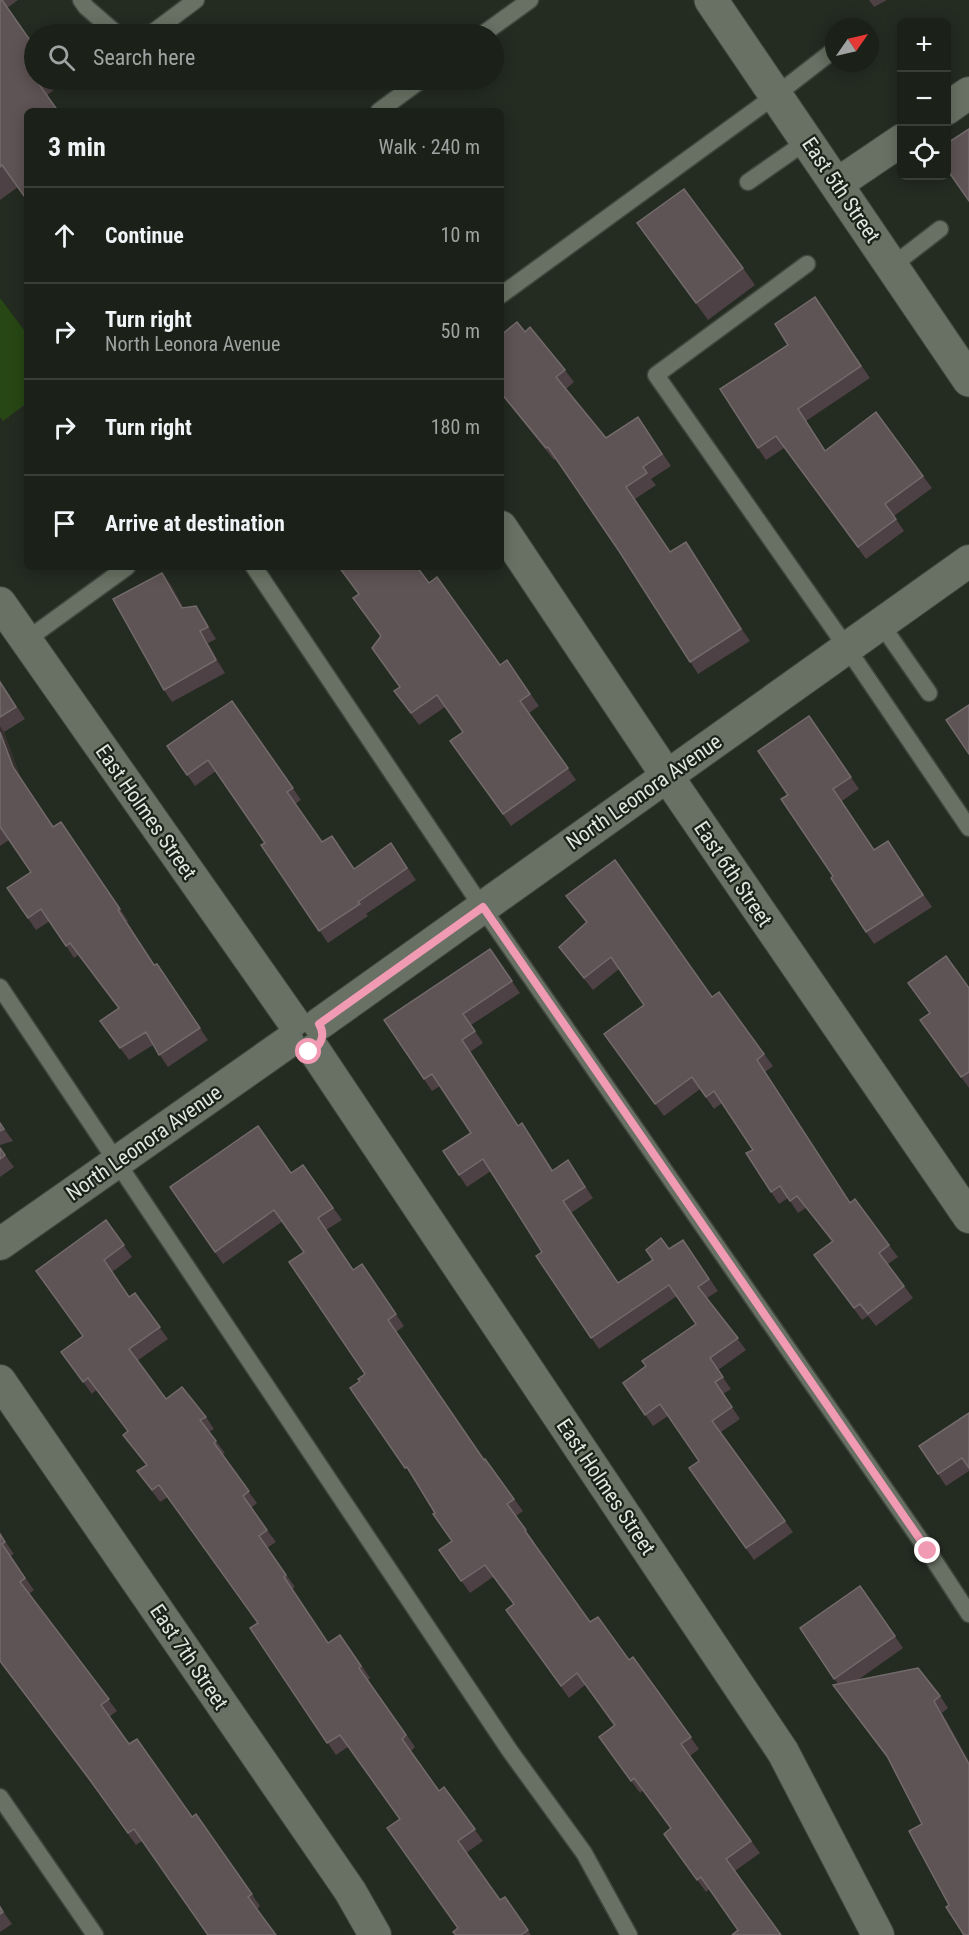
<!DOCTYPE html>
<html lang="en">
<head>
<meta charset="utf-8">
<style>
  body { margin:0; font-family:"Roboto Condensed",sans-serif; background:#282d26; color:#f1f3f6 }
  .controls { position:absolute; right:18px; top:18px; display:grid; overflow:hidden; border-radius:9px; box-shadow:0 3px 15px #0003 }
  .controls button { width:54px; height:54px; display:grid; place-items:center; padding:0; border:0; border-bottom:2px solid #393e38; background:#1b2019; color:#f1f3f6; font:30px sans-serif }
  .compass { position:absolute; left:825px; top:18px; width:54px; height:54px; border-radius:50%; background:#1b2019; box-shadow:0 3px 15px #0003; rotate:56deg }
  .stop { position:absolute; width:18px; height:18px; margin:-14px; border:4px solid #f19ab4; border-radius:50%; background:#fff }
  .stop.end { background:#f19ab4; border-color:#fff; box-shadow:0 2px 6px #0008 }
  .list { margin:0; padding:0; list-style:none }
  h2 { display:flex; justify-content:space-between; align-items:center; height:78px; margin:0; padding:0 24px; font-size:26px }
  h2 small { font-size:20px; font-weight:400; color:#a0a3a2 }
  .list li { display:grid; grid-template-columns:39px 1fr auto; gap:18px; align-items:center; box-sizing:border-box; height:96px; padding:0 24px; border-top:2px solid #393e38 }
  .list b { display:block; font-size:22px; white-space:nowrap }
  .list p { margin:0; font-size:20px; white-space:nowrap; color:#a0a3a2 }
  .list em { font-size:20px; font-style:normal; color:#a0a3a2 }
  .icon { flex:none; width:33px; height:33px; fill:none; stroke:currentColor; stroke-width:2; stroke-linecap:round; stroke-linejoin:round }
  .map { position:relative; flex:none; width:969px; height:1935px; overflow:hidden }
  .search { position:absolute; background:#1b2019; box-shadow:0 3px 15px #0003; left:24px; top:24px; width:480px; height:66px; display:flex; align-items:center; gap:15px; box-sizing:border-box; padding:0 21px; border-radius:33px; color:#a0a3a2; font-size:22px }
  .panel { position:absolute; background:#1b2019; box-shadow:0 3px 15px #0003; left:24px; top:108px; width:480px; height:462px; border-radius:9px }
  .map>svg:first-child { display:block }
</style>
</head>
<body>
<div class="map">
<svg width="969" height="1935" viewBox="0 0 969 1935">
  <rect width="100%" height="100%" fill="#242b21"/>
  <polygon fill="#274714" points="0,298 27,334 27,403 3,421 0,417"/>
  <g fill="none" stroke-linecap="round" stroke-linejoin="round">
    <defs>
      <g id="lane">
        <polyline points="81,0 86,7 117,34"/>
        <polyline points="133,34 152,33 196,0"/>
        <polyline points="483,34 530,0"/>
        <polyline points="379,111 421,80"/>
        <polyline points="748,182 807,141"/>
        <polyline points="807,264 656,375 847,648 969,828"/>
        <polyline points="892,266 940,229"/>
        <polyline points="501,295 776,95 834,50"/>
        <polyline points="254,567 482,907 928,1551 969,1614"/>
        <polyline points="881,624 929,693"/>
        <polyline points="25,641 127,567"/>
        <polyline points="0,987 510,1751 584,1853 629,1935"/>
        <polyline points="0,1797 95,1935"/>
      </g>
      <g id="street">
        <polyline points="946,109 969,93"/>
        <polyline points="837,184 902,140"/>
        <polyline points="501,527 667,776 969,1217"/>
        <polyline points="0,603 293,1021"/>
        <polyline points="319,1024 969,561"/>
        <polyline points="314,1050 783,1752 878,1935"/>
        <polyline points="0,1244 288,1042"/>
        <polyline points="0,1381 350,1891 375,1935"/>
      </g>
      <polyline id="secondary" points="711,0 969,380"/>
    </defs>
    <use href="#lane" stroke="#40463d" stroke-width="19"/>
    <use href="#street" stroke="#40463d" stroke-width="34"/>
    <use href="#secondary" stroke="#40463d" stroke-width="35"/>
    <use href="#lane" stroke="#687164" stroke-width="16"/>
    <use href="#street" stroke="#687164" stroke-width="32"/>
    <use href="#secondary" stroke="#687164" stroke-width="33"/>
  </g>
  <g fill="#4e4145">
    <polygon points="0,0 18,0 7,8 34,46 34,80 59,80 62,84 47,95 18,187 0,200"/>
    <polygon points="869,0 887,0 874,7"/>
    <polygon points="637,223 743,268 755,285 708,320"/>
    <polygon points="815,297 870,378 806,421 825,450 923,476 932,488 894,516 904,531 866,559 784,448 766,460 758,448 788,345"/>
    <polygon points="501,335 565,370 574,382 566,389 606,438 638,417 671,466 651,479 656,485 635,499 670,552 686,542 750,641 698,674 619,551 556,459 554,460 501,394"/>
    <polygon points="162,573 171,585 184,608 204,618 216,639 208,643 225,673 172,702 164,690"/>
    <polygon points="429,583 500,665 507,660 539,706 529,713 576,780 511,826 450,741 463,732 445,707 419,725 394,691 400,687 381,636 359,594"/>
    <polygon points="0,681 25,719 4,732 21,779 54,827 61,822 128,921 127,922 154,965 157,964 208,1040 168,1067 153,1045 129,1060 100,1021 118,1008 78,955 74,958 50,921 36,930 7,888 31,872 9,840 0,846"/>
    <polygon points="232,701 301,800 295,804 322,842 355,869 391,843 416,880 366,914 368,916 328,943 261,845 265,843 216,771 195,786 167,746"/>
    <polygon points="809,716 859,789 842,801 874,850 888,841 932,907 874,944 866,932 833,876 788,795"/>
    <polygon points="566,896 712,997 719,992 773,1066 765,1072 850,1203 889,1245 898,1257 888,1264 913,1298 876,1326 868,1316 862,1320 814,1255 832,1242 806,1208 798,1213 788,1198 779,1204 771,1192 753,1150 722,1103 714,1109 700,1089 664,1116 604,1034 644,1005 619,969 593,990 568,959 559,947 586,923"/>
    <polygon points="490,949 520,993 471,1025 483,1043 470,1052 518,1125 530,1135 553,1170 568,1160 593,1198 571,1213 618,1283 683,1240 718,1291 707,1298 746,1350 718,1370 731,1389 723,1394 740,1419 721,1432 793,1532 754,1560 689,1468 699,1461 668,1416 653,1426 623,1383 646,1366 696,1324 677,1296 599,1349 536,1256 542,1252 491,1171 467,1187 459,1175 471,1133 440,1086 432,1091 384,1020"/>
    <polygon points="969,988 969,1088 920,1020"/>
    <polygon points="0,1123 13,1141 0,1145"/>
    <polygon points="0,1148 14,1167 0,1177"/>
    <polygon points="303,1165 342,1220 326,1230 353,1270 362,1264 404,1326 396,1332 484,1460 485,1459 523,1511 516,1516 534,1542 533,1543 590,1622 629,1660 633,1657 699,1749 690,1756 760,1853 735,1871 738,1930 709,1889 706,1892 664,1834 671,1829 643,1790 640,1793 599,1737 614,1726 585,1685 569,1698 506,1610 514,1604 493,1577 470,1593 439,1550 452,1541 414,1479 350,1388 360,1381 365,1374 304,1252 283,1221 223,1264 170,1187 291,1173"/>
    <polygon points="106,1220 132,1257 112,1272 129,1297 135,1293 168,1339 137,1361 166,1399 206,1417 214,1429 209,1432 225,1453 222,1455 257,1503 251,1508 276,1542 267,1548 295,1587 292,1589 328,1643 349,1647 370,1678 368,1680 415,1747 411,1751 439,1791 444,1787 483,1841 466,1853 500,1900 505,1897 531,1935 456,1935 458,1929 399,1819 348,1747 336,1755 250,1628 258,1623 168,1497 160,1502 137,1471 146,1465 123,1435 128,1431 96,1390 92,1394 61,1352 83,1336"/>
    <polygon points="969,1413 969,1471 946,1486 919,1446"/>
    <polygon points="0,1534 14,1554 10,1556 34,1590 29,1594 117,1711 109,1717 129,1744 192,1817 196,1814 260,1906 257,1909 142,1841 136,1845 98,1792 0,1662"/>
    <polygon points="860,1586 903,1648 858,1680 940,1696 948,1708 942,1713 969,1761 969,1935 949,1905 922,1824 888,1759 833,1685 838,1684 800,1628"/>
    <polygon points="0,1907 12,1924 0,1932"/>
  </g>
  <g fill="#37312f">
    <polygon points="686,542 694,554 750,641 741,629"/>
    <polygon points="162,573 171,585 191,620 182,608"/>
    <polygon points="196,606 204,618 216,639 208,627"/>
    <polygon points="200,631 208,643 225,673 216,660"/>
    <polygon points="0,726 4,732 21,779 13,767 0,732"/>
    <polygon points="118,910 127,922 162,977 154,965"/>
    <polygon points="934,1701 942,1713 969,1761 969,1764"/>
  </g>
  <g fill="#5e5355" stroke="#726a6b" stroke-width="1.5">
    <polygon points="0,0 2,0 34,46 34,70 31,73 34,78 34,80 36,80 58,111 27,111 27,200 2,165 0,167"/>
    <polygon points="969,129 969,201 946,168 946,144"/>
    <polygon points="684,189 743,268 696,303 637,223"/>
    <polygon points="815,297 861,366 798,409 825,451 876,412 923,476 885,504 896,519 858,547 776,436 758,448 720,389 788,345 775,324"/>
    <polygon points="517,322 525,332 530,327 565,370 556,377 606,438 638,417 662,454 643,467 647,473 626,487 670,552 686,542 741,629 690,662 619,551 548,447 546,448 501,393 501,335"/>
    <polygon points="339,567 417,567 429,583 437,577 500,665 507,660 530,694 520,701 568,768 503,814 450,741 463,732 437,695 411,713 394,691 400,687 372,648 381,636 353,598 359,594"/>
    <polygon points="162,573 182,608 196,606 208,627 200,631 216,660 164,690 113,599"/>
    <polygon points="0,682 16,707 0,717"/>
    <polygon points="232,701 293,788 287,792 322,842 332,836 354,869 391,843 407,868 358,902 360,904 319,931 261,845 265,843 208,760 187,775 167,746"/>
    <polygon points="969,705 969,754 946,720"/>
    <polygon points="809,716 851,777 833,789 874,850 888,841 923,895 866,932 831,878 833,876 781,799 788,795 758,751"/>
    <polygon points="0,732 13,767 53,827 61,822 120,909 118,910 154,965 157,964 200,1028 159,1055 146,1032 120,1048 100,1021 119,1008 70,943 66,946 41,909 28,918 7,888 31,872 1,828 0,828"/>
    <polygon points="615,860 712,997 719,992 764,1054 757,1060 850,1203 855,1199 889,1245 879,1253 904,1286 868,1314 860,1304 854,1308 814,1255 833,1241 797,1196 790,1201 780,1186 771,1192 746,1153 753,1150 714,1091 706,1097 692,1077 655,1104 604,1034 644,1005 611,957 584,978 559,947 587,922 566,896"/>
    <polygon points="490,949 512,981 463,1014 475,1031 462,1040 518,1126 522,1123 552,1171 568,1160 585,1187 563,1201 618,1283 653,1260 646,1250 661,1238 669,1249 683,1240 709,1279 698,1287 738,1338 710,1358 723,1377 715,1382 732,1407 712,1421 785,1521 746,1548 689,1468 699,1461 660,1404 645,1415 623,1383 646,1366 642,1361 696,1324 669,1285 591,1338 536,1256 542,1252 483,1159 459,1175 443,1151 471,1133 432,1074 424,1079 384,1020"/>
    <polygon points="946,956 969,988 969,1072 961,1077 920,1020 930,1013 908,983"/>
    <polygon points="0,1123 4,1129 0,1131"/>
    <polygon points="258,1126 291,1173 303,1165 333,1208 318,1218 353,1270 362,1264 396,1314 388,1320 484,1460 485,1459 514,1499 507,1504 526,1530 525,1531 590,1622 598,1617 629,1660 633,1657 691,1737 681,1744 751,1841 726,1859 781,1935 732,1935 738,1930 701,1877 697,1880 664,1834 671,1828 634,1778 631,1781 599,1737 615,1725 577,1673 561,1686 506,1610 514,1604 485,1565 461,1581 439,1550 452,1541 433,1514 435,1513 407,1467 405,1468 350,1388 360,1381 358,1379 365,1374 289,1262 304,1252 274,1210 215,1252 170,1187"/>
    <polygon points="0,1148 5,1155 0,1159"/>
    <polygon points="106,1220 124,1245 104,1260 129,1297 135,1293 160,1327 129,1349 166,1399 182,1387 206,1417 200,1420 216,1441 214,1443 249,1491 243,1496 267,1530 259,1536 286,1575 284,1577 328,1643 340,1635 361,1666 359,1668 406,1735 402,1739 439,1791 444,1787 475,1829 458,1841 500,1900 505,1897 528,1930 521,1935 456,1935 453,1932 458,1928 387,1828 400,1819 340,1735 327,1743 250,1628 258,1623 159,1485 152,1490 137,1471 147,1465 123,1435 128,1431 88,1378 83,1382 61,1352 83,1336 36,1271"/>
    <polygon points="969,1413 969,1468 962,1458 938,1474 919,1446"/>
    <polygon points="0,1534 5,1542 2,1544 25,1578 20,1582 109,1699 101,1705 129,1744 137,1739 192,1817 196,1814 252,1894 248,1897 276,1935 208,1935 134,1829 128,1833 90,1780 0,1661"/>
    <polygon points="860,1586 895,1636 834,1679 800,1628"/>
    <polygon points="918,1668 940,1696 934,1701 969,1764 969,1935 964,1935 946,1907 949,1905 909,1831 922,1824 887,1756 833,1685"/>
    <polygon points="0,1907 3,1912 0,1914"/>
  </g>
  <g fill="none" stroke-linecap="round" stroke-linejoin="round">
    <path stroke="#f19ab4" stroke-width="8" d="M309 1052C321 1047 326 1035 319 1024L483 907 928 1551"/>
  </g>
  <g text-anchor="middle" stroke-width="4.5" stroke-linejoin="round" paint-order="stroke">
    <g font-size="21" fill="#e1e6df" stroke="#1a2117">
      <text transform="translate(841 190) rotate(56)" y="7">East 5th Street</text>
      <text transform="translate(644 792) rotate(-35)" y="7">North Leonora Avenue</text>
      <text transform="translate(146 812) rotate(55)" y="7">East Holmes Street</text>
      <text transform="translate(733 874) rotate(56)" y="7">East 6th Street</text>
      <text transform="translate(144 1143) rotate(-35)" y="7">North Leonora Avenue</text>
      <text transform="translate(606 1487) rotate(56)" y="7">East Holmes Street</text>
      <text transform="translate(189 1657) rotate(56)" y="7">East 7th Street</text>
    </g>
  </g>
</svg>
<div class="controls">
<button>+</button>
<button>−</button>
<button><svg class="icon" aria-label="locate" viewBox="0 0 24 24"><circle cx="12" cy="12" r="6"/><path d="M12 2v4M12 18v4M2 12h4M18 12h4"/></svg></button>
</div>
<svg class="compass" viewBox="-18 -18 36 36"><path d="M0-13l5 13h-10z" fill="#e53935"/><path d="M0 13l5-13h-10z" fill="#a0a3a2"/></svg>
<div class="stop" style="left:309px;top:1052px"></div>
<div class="stop end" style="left:928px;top:1551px"></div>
<div class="search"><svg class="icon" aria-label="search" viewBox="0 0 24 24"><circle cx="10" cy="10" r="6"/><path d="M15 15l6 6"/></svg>Search here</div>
<section class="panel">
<h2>3 min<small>Walk · 240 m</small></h2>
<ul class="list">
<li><svg class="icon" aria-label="ahead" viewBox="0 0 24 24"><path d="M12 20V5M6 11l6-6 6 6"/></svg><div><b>Continue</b></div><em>10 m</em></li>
<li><svg class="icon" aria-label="right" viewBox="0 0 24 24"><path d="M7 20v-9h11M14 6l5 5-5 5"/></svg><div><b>Turn right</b><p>North Leonora Avenue</p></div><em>50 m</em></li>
<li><svg class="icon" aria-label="right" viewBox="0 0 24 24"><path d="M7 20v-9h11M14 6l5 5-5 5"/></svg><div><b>Turn right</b></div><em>180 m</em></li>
<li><svg class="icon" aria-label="arrive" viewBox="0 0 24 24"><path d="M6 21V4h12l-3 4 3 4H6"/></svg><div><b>Arrive at destination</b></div></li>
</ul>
</section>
</div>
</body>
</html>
